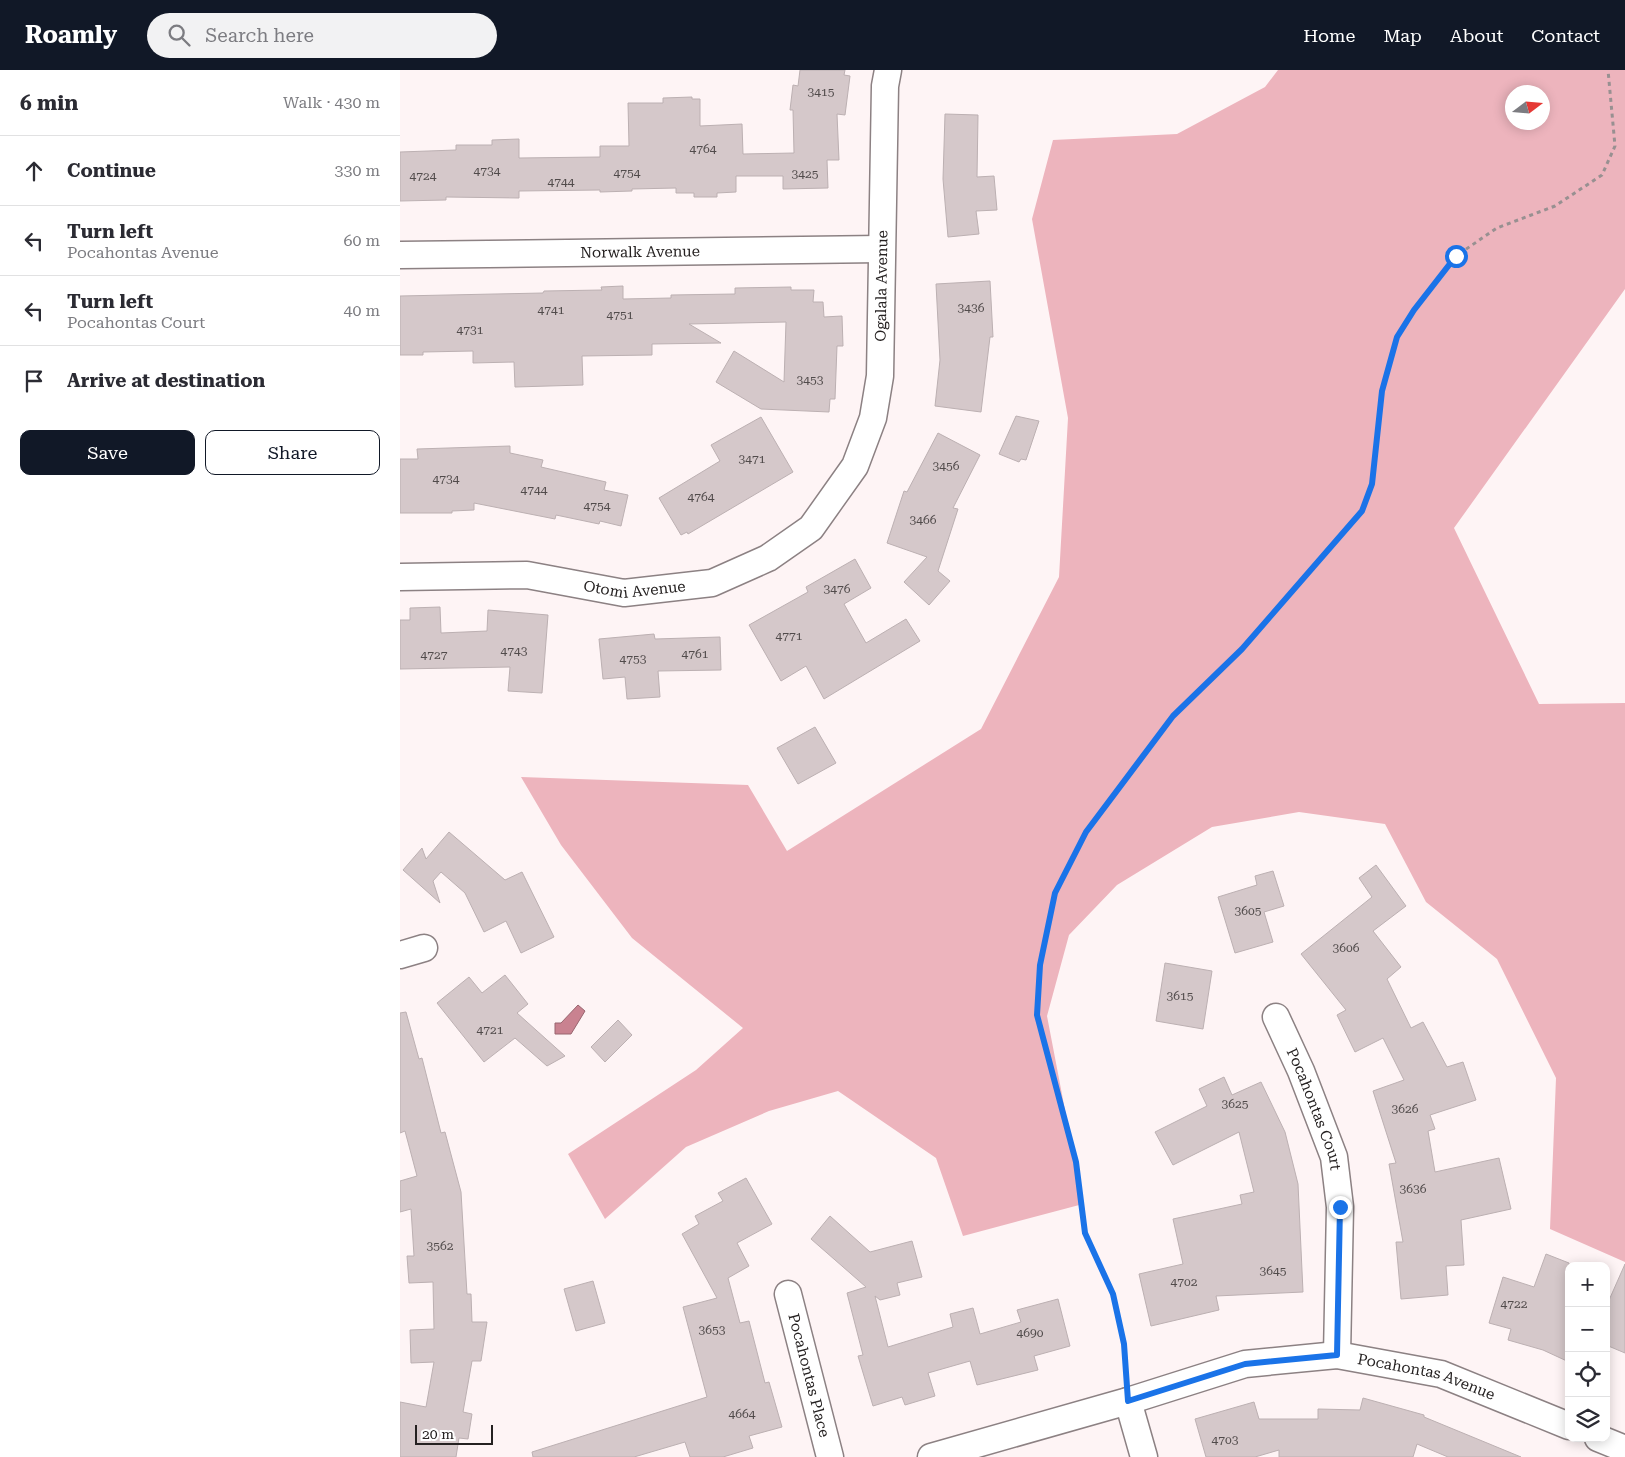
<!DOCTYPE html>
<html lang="en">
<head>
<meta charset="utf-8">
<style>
  body { margin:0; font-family:"Roboto Serif",serif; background:#f2f2f3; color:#2b2b33 }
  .controls { position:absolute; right:15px; bottom:15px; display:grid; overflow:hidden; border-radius:10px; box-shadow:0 2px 12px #0003 }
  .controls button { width:45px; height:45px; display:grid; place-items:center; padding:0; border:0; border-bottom:1px solid #e1e1e2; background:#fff; color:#2b2b33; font:25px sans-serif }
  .compass { position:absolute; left:1105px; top:15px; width:45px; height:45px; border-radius:50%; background:#fff; box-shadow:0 2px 12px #0003; rotate:74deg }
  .scale { position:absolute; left:15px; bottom:12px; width:78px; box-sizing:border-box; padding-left:5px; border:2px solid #252121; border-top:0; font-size:14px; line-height:18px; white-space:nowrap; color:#252121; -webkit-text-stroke:4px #fff; paint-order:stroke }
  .stop { position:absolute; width:15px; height:15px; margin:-11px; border:4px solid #1a73e8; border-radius:50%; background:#fff }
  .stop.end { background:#1a73e8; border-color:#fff; box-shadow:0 1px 5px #0008 }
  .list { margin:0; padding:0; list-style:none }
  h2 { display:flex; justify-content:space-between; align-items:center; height:65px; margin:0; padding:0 20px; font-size:21px }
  h2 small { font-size:16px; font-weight:400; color:#7c7c81 }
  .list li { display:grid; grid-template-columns:32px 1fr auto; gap:15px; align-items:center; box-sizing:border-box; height:70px; padding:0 20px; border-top:1px solid #e1e1e2 }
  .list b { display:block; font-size:19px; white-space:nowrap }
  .list p { margin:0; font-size:16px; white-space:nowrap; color:#7c7c81 }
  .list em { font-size:16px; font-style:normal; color:#7c7c81 }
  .actions { display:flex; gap:10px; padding:15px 20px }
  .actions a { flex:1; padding:11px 0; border:1px solid #111827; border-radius:10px; text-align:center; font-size:18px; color:#111827 }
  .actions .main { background:#111827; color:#fff }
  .icon { flex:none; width:28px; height:28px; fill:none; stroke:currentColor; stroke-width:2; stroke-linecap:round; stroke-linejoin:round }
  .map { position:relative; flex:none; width:1225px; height:1387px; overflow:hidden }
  header { display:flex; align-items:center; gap:30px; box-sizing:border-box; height:70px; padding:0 25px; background:#111827; color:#fff }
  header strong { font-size:24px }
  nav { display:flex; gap:28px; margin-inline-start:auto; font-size:18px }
  .search { width:350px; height:45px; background:#f2f2f3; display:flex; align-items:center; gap:12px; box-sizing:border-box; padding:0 18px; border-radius:28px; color:#7c7c81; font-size:19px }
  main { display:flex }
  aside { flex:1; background:#fff }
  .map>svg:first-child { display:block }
</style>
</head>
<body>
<header>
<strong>Roamly</strong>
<div class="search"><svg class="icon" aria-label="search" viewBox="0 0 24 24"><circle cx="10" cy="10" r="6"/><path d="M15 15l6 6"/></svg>Search here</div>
<nav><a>Home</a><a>Map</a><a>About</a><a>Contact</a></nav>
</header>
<main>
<aside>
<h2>6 min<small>Walk · 430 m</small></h2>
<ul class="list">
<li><svg class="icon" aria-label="ahead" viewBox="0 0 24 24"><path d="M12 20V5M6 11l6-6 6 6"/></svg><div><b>Continue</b></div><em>330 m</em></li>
<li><svg class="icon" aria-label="left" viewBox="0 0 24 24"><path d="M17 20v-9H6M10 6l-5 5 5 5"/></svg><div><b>Turn left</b><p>Pocahontas Avenue</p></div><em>60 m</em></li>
<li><svg class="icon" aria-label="left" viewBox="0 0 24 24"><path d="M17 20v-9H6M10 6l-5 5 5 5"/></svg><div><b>Turn left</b><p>Pocahontas Court</p></div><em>40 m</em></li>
<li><svg class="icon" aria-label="arrive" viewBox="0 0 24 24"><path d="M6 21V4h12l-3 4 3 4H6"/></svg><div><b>Arrive at destination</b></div></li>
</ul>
<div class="actions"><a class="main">Save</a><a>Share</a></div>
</aside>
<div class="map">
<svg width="1225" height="1387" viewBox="0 0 1225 1387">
  <rect width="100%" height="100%" fill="#fef4f5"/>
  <path fill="#edb4bd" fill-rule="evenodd" d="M878 0H1225V219L1054 458 1139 634 1225 633V1192L1150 1159 1156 1008 1097 889 1026 832 985 754 899 742 812 757 717 815 669 865 647 946 683 1134 563 1166 536 1088 438 1021 369 1041 286 1077 205 1149 168 1084 296 1000 343 958 232 868 161 775 121 707 348 715 387 781 581 659 659 507 668 348 632 149 653 70 777 64 865 17ZM1112 22H1142V52H1112Z"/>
  <polygon fill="#c98290" stroke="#98656f" points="178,935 185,941 171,964 155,964 155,953 161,953"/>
  <g fill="#d5c8ca" stroke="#bcb0b2">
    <polygon points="400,0 445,0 444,5 450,6 445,45 437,44 439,90 427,90 428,118 383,119 383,106 336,106 336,122 317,123 317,127 294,127 294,123 276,123 276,118 232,119 232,121 200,122 200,120 119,121 119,128 46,127 46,130 0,131 0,82 56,80 56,75 92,75 92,70 119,69 119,88 200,87 200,76 229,76 228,33 263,33 263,28 292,27 292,29 300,29 300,56 342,54 343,84 394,83 393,40 390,40 393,15 398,16"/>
    <polygon points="545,44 578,45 577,107 594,106 597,140 576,141 579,164 548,167 543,109"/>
    <polygon points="590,211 593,267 590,267 581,342 535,336 540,290 536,214"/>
    <polygon points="223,216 223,229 271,228 271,225 335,224 335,218 391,217 391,220 414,220 413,232 423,232 424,247 442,246 443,276 437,276 435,329 430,329 429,342 361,339 316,312 334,281 384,312 386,252 289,254 321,273 252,274 252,285 182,286 183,315 115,317 114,292 73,293 73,281 23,282 23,285 0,285 0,226 143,223 144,221 202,220 201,217"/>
    <polygon points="616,346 639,351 626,390 621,389 619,392 599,384"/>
    <polygon points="361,347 393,402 288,464 287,462 281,465 259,428 320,391 311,375"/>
    <polygon points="538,363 580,385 553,438 558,439 538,501 550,511 529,535 504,512 527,487 487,473 504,421 507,422"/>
    <polygon points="110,376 110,383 143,390 141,397 206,412 204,420 228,425 221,456 200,451 199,454 156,445 155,449 74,433 74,440 52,441 52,443 0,443 0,389 18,389 17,379"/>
    <polygon points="455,489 471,518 444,534 466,573 506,549 520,571 424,629 406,596 381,611 349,555 408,522 406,517"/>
    <polygon points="40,537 41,563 87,561 88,540 148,545 142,623 108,621 110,597 0,599 0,550 10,550 10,538"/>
    <polygon points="254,564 255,569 320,567 321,600 258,601 260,627 227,629 225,607 203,609 199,569"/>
    <polygon points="415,657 436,693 398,714 377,678"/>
    <polygon points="49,762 105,810 122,802 154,867 121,883 106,851 84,862 65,823 41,802 33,811 40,833 3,800 22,778 26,789"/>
    <polygon points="976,795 1006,836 973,861 1001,897 987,909 1011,958 1023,952 1047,997 1063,992 1076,1030 1030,1045 1035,1059 1028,1061 1035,1102 1099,1088 1111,1139 1061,1150 1064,1195 1046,1196 1048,1225 1001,1229 996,1172 1003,1172 989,1094 996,1093 973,1021 1004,1010 983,968 955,982 937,945 946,940 901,884 972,827 959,808"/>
    <polygon points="873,801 884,836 864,842 873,872 835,883 818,827 857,815 855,806"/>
    <polygon points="765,893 812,901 803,959 756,951"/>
    <polygon points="105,905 128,934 117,943 165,986 147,996 115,968 84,992 37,933 69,907 82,923"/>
    <polygon points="6,942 19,989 22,988 41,1063 45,1062 61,1122 67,1224 71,1224 72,1252 87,1252 81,1291 72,1291 63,1342 72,1344 68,1369 59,1368 56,1387 0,1387 0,1332 26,1337 34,1292 11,1293 10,1260 34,1259 33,1212 9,1213 7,1186 14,1186 11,1139 0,1142 0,1111 17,1106 5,1061 0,1063 0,943"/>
    <polygon points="218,950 232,965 205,992 191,977"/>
    <polygon points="824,1007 832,1025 861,1012 885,1062 898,1114 903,1222 816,1226 819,1240 751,1256 739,1204 783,1194 773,1149 842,1134 840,1125 854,1122 839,1062 773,1095 755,1062 807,1036 799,1019"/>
    <polygon points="346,1108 372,1154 337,1173 349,1196 328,1208 340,1253 349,1251 365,1313 369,1312 382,1357 349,1366 353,1378 323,1387 290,1387 285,1372 234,1387 133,1387 132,1382 307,1327 283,1237 317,1228 282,1164 299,1154 295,1146 323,1131 318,1123"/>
    <polygon points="430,1146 470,1182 512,1171 522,1207 497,1213 500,1225 480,1230 475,1226 488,1277 553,1257 550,1244 573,1238 580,1264 621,1252 617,1240 658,1229 670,1276 634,1286 638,1300 577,1315 570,1291 528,1303 535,1326 505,1335 502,1327 473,1336 458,1286 463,1285 447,1223 466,1217 411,1169"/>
    <polygon points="1146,1184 1169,1193 1169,1292 1143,1280 1108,1270 1111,1259 1089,1253 1103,1207 1134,1217"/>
    <polygon points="1225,1194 1225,1283 1206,1275 1206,1237"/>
    <polygon points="193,1211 205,1253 176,1261 164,1219"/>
    <polygon points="963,1328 1024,1345 1024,1347 1121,1387 1048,1387 1017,1374 1013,1387 879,1387 879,1380 855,1387 806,1387 795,1349 854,1332 859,1349 918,1349 918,1339 960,1340"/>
  </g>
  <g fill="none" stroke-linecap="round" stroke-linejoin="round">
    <defs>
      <g id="street">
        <path id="s1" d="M0 185 481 179"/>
        <path id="s2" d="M0 507 127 505 224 523 312 513 368 488 411 458 455 396 473 348 480 306 485 16 488 0"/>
        <polyline points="0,885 24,878"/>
        <path id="s3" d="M876 947 901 1001 934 1087 940 1137 937 1285"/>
        <path id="s4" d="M388 1224 430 1387"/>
        <polyline points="728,1331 744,1387"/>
        <polyline points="1198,1368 1225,1379"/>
        <path id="s5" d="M531 1387 728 1331 845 1294 937 1285 1041 1304 1169 1356"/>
      </g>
    </defs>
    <use href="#street" stroke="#8c8183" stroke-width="29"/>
    <polyline stroke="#989091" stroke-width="3" stroke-dasharray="4 4" stroke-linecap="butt" points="726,1305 724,1273 713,1224 685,1163 676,1091 637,945 640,895 655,823 686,762 773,646 841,579 962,441 972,414 982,321 997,267 1014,240 1056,186 1097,158 1155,136 1202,105 1215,76 1208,0"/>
    <use href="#street" stroke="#fff" stroke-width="26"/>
  </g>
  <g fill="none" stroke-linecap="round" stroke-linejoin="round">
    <polyline stroke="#1a73e8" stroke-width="6" points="940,1137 937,1285 845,1294 728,1331 724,1274 713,1224 685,1163 676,1092 637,945 640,895 655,823 686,762 773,646 842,579 962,441 972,414 982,321 997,267 1014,240 1056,186"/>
  </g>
  <g text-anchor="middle" stroke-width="5" stroke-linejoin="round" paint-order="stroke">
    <g font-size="12" fill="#514b4b">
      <text x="421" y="26">3415</text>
      <text x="303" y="83">4764</text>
      <text x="87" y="105">4734</text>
      <text x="227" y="107">4754</text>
      <text x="405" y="108">3425</text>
      <text x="23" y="110">4724</text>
      <text x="161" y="116">4744</text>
      <text x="571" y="242">3436</text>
      <text x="151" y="244">4741</text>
      <text x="220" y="249">4751</text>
      <text x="70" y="264">4731</text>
      <text x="410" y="314">3453</text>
      <text x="352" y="393">3471</text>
      <text x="546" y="400">3456</text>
      <text x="46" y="413">4734</text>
      <text x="134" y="424">4744</text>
      <text x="301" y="431">4764</text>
      <text x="197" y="440">4754</text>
      <text x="523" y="454">3466</text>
      <text x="437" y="523">3476</text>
      <text x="389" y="570">4771</text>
      <text x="114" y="585">4743</text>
      <text x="295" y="588">4761</text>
      <text x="34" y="589">4727</text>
      <text x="233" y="593">4753</text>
      <text x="848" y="845">3605</text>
      <text x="946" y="882">3606</text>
      <text x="780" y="930">3615</text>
      <text x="90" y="964">4721</text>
      <text x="835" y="1038">3625</text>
      <text x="1005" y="1043">3626</text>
      <text x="1013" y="1123">3636</text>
      <text x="40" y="1180">3562</text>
      <text x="873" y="1205">3645</text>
      <text x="784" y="1216">4702</text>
      <text x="1114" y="1238">4722</text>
      <text x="312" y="1264">3653</text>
      <text x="630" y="1267">4690</text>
      <text x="342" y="1348">4664</text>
      <text x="825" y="1374">4703</text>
    </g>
    <g font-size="15" fill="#252121" stroke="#fff">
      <text dy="5" stroke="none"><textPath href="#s1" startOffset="240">Norwalk Avenue</textPath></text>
      <text dy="5" stroke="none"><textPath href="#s2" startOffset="688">Ogalala Avenue</textPath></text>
      <text dy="5" stroke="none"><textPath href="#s2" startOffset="236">Otomi Avenue</textPath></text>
      <text dy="5" stroke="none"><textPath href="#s3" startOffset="100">Pocahontas Court</textPath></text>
      <text dy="5" stroke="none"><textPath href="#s4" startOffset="84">Pocahontas Place</textPath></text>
      <text dy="5" stroke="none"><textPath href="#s5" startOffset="512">Pocahontas Avenue</textPath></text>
    </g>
  </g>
</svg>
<div class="controls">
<button>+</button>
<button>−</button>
<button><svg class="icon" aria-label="locate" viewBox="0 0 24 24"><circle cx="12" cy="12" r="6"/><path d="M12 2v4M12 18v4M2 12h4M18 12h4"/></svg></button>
<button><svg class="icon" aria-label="layers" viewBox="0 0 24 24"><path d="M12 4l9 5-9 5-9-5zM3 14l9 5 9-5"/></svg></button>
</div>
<svg class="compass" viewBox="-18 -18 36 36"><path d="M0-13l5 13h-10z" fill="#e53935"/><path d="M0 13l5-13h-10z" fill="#7c7c81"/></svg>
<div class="scale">20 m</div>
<div class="stop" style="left:1056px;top:186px"></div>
<div class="stop end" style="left:940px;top:1137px"></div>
</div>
</main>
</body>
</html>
